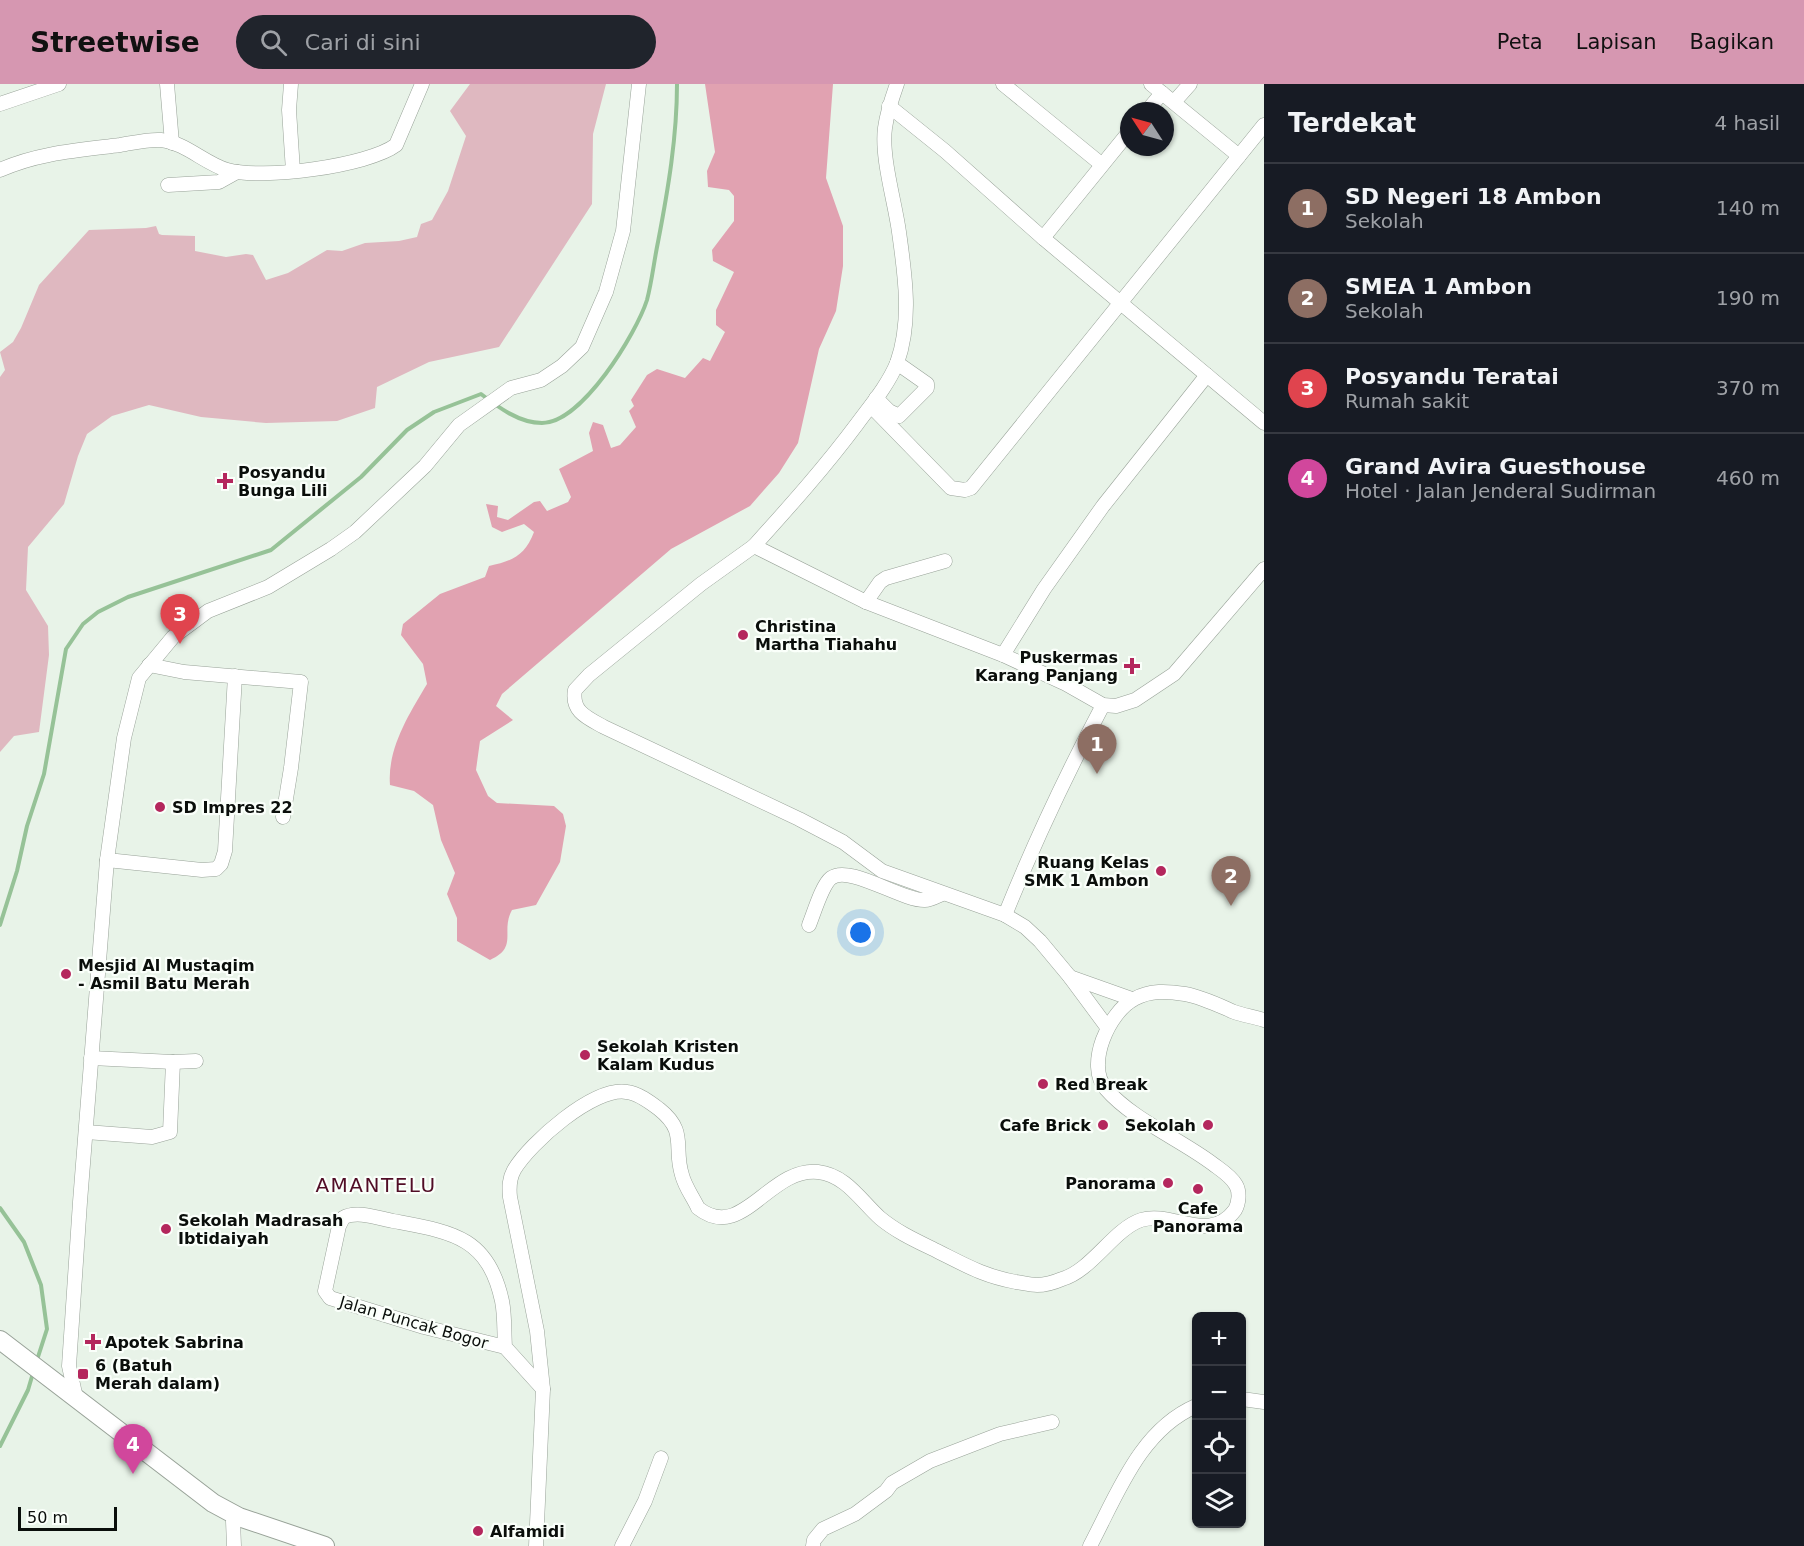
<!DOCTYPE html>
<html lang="id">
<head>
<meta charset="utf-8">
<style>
  body { margin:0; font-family:"DejaVu Sans",sans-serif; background:#20242c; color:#f1f3f6 }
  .controls { position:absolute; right:18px; bottom:18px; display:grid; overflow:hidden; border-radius:9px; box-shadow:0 2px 4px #0004 }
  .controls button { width:54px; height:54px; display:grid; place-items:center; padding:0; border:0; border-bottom:2px solid #363941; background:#171b24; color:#f1f3f6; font:30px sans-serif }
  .compass { position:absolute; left:1120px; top:18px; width:54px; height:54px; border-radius:50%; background:#171b24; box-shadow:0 2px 4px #0004; rotate:306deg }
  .scale { position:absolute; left:18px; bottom:15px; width:99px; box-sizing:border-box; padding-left:6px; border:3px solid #0a0e0b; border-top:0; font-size:16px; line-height:21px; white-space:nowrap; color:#0a0e0b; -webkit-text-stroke:4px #fafffa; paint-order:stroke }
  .you { position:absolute; left:861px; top:849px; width:21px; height:21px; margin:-15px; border:4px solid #fff; border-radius:50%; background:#1a73e8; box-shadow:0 0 0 9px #1a73e833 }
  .badge { display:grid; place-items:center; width:39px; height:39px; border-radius:50%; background:#d697b1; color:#fff; font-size:20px; font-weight:700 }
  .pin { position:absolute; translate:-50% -50px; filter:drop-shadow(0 2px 3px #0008) }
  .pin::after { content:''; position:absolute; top:32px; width:21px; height:18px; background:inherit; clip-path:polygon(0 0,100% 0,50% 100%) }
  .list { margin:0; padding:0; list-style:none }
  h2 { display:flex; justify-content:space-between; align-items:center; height:78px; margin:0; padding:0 24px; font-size:26px }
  h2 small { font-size:20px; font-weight:400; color:#9ea1a6 }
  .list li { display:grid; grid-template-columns:39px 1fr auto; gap:18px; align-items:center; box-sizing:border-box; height:90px; padding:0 24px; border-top:2px solid #363941 }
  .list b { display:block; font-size:22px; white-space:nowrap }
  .list p { margin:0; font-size:20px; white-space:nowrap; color:#9ea1a6 }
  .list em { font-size:20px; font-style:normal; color:#9ea1a6 }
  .icon { flex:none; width:33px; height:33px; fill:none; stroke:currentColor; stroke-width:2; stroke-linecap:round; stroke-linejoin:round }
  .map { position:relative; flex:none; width:1264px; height:1462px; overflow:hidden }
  header { display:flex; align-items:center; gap:36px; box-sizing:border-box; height:84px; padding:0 30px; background:#d697b1; color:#111 }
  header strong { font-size:28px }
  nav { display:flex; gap:33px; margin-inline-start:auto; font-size:21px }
  .search { width:420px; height:54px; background:#20242c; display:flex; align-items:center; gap:15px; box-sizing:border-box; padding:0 21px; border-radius:33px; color:#9ea1a6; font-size:22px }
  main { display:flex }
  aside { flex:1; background:#171b24 }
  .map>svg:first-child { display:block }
</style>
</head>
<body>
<header>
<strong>Streetwise</strong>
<div class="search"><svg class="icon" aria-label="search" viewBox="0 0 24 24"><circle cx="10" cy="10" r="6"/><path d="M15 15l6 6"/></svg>Cari di sini</div>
<nav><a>Peta</a><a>Lapisan</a><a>Bagikan</a></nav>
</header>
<main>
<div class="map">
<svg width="1264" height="1462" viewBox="0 0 1264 1462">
  <rect width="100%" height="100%" fill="#e8f3e8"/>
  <polygon fill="#dfb8c0" points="470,0 606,0 593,50 592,120 499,263 429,278 377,303 375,324 337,337 266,339 201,333 149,321 112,332 87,350 78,372 64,420 28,463 26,506 48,542 49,571 39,648 14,652 0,668 0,293 5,286 0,268 13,258 21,244 39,201 89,146 146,144 156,142 159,150 162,151 195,152 195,167 226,173 246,170 253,171 266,196 288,189 327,166 342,167 365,159 399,157 417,153 421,140 432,136 448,107 466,52 450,27"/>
  <path fill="#e1a2b1" d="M705 0H833L826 94 843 142V182L836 227 819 265 798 359 779 389 750 422 671 465 502 610 496 622 513 636 480 657 476 686 488 712 497 719 554 722 563 730 566 742 560 778 536 821 512 826C500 848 519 863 490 876L457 857V834L447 810 455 789 441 756 433 721 414 707 390 701C387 665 409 630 427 600L423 580 401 551 403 540 440 510 485 493 489 482C512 477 525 472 534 448L524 440 502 448 492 443 486 420 498 422 497 433 508 436 534 418 540 417 547 427 568 418 571 413 559 385 593 367 589 349 593 338 603 341 611 364 620 361 636 343 629 327 634 322 631 316 647 291 657 285 685 294 703 274 710 277 725 248 716 241V226L734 188 713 177 712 166 734 137V112L729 106 708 103 707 87 715 68Z"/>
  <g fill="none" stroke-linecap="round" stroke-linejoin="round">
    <g stroke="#96c297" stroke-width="4">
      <path d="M0 841 17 787 27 742 44 690 66 565 83 540 98 528 128 513 271 466 361 393 407 346 434 328 481 310C498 323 519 339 542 339 582 339 636 250 647 216 652 197 654 177 658 158 668 106 677 53 677 0"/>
      <polyline points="0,1124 24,1158 41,1201 47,1245 37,1276"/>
      <polyline points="0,1362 28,1306 33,1289"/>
    </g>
    <defs>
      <g id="minor">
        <polyline points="167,0 172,59"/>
        <polyline points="291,0 289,26 293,87"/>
        <polyline points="1003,0 1101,80"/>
        <polyline points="1151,0 1239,72"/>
        <polyline points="1174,18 1190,0"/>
        <polyline points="0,20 59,0"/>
        <polyline points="889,22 945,67 1043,154 1264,339"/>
        <polyline points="1147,27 1162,9"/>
        <path d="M0 86C37 69 80 66 120 61 133 59 148 55 161 56 186 59 204 79 227 86 261 96 368 82 396 61L422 0"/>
        <polyline points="168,101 219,98 237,88"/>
        <polyline points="1043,154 1129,48"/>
        <polyline points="876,314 889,327 899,332 927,304 927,300 897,279"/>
        <polyline points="871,322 951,404 965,406 971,404 1264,41"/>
        <path d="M754 462C790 422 825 383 857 340 871 321 888 301 897 279 912 237 905 191 899 148 895 118 881 73 885 44 887 29 892 14 897 0"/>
        <polyline points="866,518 880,498 886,494 945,477"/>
        <polyline points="1003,571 1044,505 1103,422 1207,291"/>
        <polyline points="149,581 184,588 301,598 291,684 283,733"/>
        <polyline points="107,776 202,786 216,785 221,780 225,767 235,592"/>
        <path d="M1005 831C1034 759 1067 689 1103 621"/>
        <path d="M809 841C814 829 822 801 831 794 849 780 902 817 925 816 931 816 937 812 942 810"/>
        <polyline points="1070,893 1132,915"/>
        <path d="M1107 943 1070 893 1040 857 1025 843 1005 831 882 787 843 758 799 735 604 643C588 634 571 628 575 606L589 591 701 500 754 462 866 518 1003 571 1066 600 1103 621 1116 622 1135 616 1174 590 1264 485"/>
        <polyline points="91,974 173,978"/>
        <polyline points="86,1048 152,1053 170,1048 173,978 196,977"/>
        <path d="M505 1263C504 1248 505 1232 502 1217 488 1152 451 1148 393 1137 378 1134 356 1126 343 1134L339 1142 325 1207 330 1214 424 1243 505 1263 543 1305"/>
        <polyline points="76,1314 69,1282 80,1118 107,776 124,654 139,594 173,553 208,527 268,503 331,465 355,448 425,382 459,341 511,304 541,296 562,282 582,263 606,208 623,147 639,0"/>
        <polyline points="1242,1315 1264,1318"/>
        <polyline points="233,1437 234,1462"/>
        <path d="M536 1462 543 1305 537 1247 510 1113C509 1103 509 1095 514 1086 530 1059 594 1002 627 1008 638 1009 651 1019 659 1025 688 1048 673 1063 682 1091 685 1103 693 1113 698 1124 742 1159 769 1083 818 1088 846 1091 861 1117 880 1134 898 1149 919 1158 939 1168 967 1182 984 1192 1016 1198 1023 1199 1030 1201 1037 1201 1045 1201 1055 1198 1062 1195 1091 1187 1114 1145 1141 1136 1172 1126 1209 1161 1235 1126 1239 1119 1240 1108 1236 1101 1231 1092 1221 1086 1213 1080 1180 1055 1133 1036 1106 1005 1085 981 1109 928 1134 915 1150 906 1167 907 1185 910 1202 913 1218 921 1234 928 1243 931 1254 933 1264 936"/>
        <polyline points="622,1462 645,1417 661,1374"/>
        <polyline points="813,1462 814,1456 823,1445 855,1430 886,1407 892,1399 930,1377 1000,1350 1052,1338"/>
        <path d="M1090 1462C1117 1411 1140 1346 1196 1322"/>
      </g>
      <polyline id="highway" points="0,1256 213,1419 239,1433 325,1462"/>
    </defs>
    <use href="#minor" stroke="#98a298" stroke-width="15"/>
    <use href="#highway" stroke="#98a298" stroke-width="20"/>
    <use href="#minor" stroke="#fff" stroke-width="14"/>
    <use href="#highway" stroke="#fff" stroke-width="18"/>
  </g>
  <g fill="#b4275d" stroke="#fafffa" stroke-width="2">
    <path d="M222 388h6v6h6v6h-6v6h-6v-6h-6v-6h6z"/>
    <circle cx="743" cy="551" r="6"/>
    <path d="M1129 573h6v6h6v6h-6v6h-6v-6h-6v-6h6z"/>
    <circle cx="160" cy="723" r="6"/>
    <circle cx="1161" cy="787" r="6"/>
    <circle cx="66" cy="890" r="6"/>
    <circle cx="585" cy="971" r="6"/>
    <circle cx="1043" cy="1000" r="6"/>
    <circle cx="1103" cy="1041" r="6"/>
    <circle cx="1208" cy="1041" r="6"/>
    <circle cx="1168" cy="1099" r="6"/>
    <circle cx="1198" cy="1105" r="6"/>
    <circle cx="166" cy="1145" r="6"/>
    <path d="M90 1249h6v6h6v6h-6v6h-6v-6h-6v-6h6z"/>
    <rect x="77" y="1284" width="12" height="12" rx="3"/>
    <circle cx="478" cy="1447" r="6"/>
  </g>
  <g text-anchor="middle" stroke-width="4.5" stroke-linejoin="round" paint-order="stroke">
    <g font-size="16" font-weight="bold" fill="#0a0e0b" stroke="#fafffa" text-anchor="start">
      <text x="238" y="394">Posyandu<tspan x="238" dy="18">Bunga Lili</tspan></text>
      <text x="755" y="548">Christina<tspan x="755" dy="18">Martha Tiahahu</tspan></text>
      <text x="1118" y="579" text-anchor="end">Puskermas<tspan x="1118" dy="18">Karang Panjang</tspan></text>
      <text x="172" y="729">SD Impres 22</text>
      <text x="1149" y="784" text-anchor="end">Ruang Kelas<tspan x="1149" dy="18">SMK 1 Ambon</tspan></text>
      <text x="78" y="887">Mesjid Al Mustaqim<tspan x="78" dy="18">- Asmil Batu Merah</tspan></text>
      <text x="597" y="968">Sekolah Kristen<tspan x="597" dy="18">Kalam Kudus</tspan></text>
      <text x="1055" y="1006">Red Break</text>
      <text x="1091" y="1047" text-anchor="end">Cafe Brick</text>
      <text x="1196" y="1047" text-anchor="end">Sekolah</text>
      <text x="1156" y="1105" text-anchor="end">Panorama</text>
      <text x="1198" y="1130" text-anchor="middle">Cafe<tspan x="1198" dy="18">Panorama</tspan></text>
      <text x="178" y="1142">Sekolah Madrasah<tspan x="178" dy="18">Ibtidaiyah</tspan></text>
      <text x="105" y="1264">Apotek Sabrina</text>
      <text x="95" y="1287">6 (Batuh<tspan x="95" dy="18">Merah dalam)</tspan></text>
      <text x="490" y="1453">Alfamidi</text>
    </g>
    <g font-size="16" fill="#0a0e0b" stroke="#fafffa">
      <text transform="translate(414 1238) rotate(16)" y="6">Jalan Puncak Bogor</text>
    </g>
    <g font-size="20" letter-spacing="1.5" fill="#510d26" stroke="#fafffa">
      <text x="376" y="1108">AMANTELU</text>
    </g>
  </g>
</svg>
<div class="controls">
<button>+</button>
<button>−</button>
<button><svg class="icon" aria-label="locate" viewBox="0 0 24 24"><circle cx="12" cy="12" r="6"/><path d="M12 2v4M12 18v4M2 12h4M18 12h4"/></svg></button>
<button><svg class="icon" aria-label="layers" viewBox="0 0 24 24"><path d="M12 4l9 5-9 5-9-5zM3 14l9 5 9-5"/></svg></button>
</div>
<svg class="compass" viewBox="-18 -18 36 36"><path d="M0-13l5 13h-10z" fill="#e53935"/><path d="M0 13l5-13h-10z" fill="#9ea1a6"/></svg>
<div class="scale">50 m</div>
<div class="you"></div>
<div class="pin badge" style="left:1097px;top:690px;background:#8d6e63">1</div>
<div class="pin badge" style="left:1231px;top:822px;background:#8d6e63">2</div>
<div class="pin badge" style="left:180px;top:560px;background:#e0444e">3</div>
<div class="pin badge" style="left:133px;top:1390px;background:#d1479c">4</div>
</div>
<aside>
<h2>Terdekat<small>4 hasil</small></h2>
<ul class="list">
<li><span class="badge" style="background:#8d6e63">1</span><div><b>SD Negeri 18 Ambon</b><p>Sekolah</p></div><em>140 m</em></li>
<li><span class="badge" style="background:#8d6e63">2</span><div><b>SMEA 1 Ambon</b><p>Sekolah</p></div><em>190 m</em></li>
<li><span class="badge" style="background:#e0444e">3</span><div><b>Posyandu Teratai</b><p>Rumah sakit</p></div><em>370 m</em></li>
<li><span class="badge" style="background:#d1479c">4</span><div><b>Grand Avira Guesthouse</b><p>Hotel · Jalan Jenderal Sudirman</p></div><em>460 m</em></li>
</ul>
</aside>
</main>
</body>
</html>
